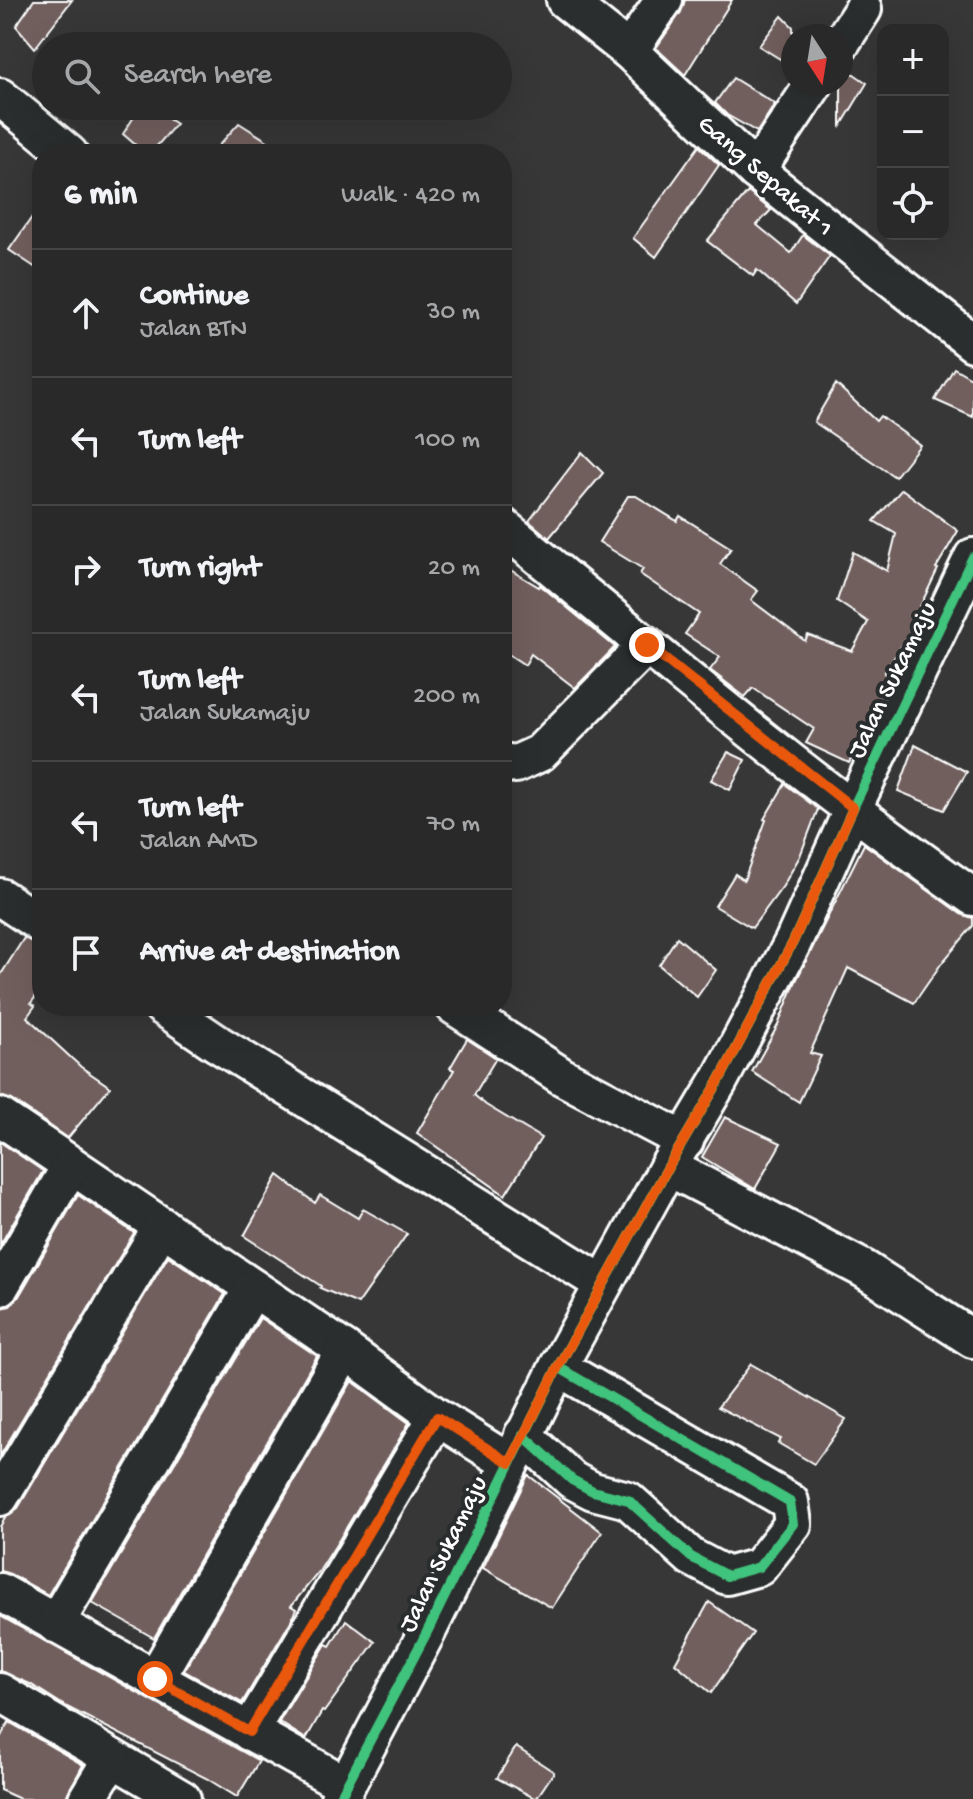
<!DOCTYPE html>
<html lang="en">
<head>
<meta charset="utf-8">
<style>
  body { margin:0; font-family:"Gochi Hand",sans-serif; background:#323131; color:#f1f3f6 }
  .controls { position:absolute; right:24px; top:24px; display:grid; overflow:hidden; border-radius:16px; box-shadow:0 8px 32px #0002 }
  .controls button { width:72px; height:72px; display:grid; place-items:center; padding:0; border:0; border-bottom:2px solid #464546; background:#2a2929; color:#f1f3f6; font:40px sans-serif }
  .compass { position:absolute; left:781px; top:24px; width:72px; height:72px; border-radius:50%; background:#2a2929; box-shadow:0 8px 32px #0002; rotate:168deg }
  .stop { position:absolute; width:24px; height:24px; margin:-18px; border:6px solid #ea580c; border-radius:50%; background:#fff }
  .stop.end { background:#ea580c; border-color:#fff; box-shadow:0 2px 8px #0008 }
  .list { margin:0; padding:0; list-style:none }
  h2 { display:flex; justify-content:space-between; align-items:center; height:104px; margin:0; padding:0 32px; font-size:34px }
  h2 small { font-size:26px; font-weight:400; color:#a5a6a8 }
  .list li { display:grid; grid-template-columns:52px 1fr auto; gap:24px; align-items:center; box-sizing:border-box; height:128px; padding:0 32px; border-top:2px solid #464546 }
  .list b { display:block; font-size:30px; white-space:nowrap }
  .list p { margin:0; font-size:26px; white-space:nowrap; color:#a5a6a8 }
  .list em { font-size:26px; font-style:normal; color:#a5a6a8 }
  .icon { flex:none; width:44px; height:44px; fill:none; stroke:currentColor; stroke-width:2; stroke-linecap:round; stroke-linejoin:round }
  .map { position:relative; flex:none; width:973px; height:1799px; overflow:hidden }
  .search { position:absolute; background:#2a2929; box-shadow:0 8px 32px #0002; left:32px; top:32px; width:480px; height:88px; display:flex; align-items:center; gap:20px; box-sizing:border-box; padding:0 28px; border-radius:44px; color:#a5a6a8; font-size:30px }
  .panel { position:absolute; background:#2a2929; box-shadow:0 8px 32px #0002; left:32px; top:144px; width:480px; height:872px; border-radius:32px }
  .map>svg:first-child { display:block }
</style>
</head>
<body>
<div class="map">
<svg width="973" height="1799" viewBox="0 0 973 1799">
  <rect width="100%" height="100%" fill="#383737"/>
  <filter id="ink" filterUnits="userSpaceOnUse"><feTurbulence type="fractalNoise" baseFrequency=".0125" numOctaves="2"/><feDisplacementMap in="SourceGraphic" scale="16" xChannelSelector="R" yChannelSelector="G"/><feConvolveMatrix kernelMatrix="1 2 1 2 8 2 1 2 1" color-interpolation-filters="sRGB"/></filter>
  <g filter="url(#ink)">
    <g fill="#715e5d" stroke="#fff" stroke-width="2">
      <polygon points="34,0 72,0 35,48 16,26"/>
      <polygon points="685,0 732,0 685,75 656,48 681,12"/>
      <polygon points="782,16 793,27 793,67 759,46"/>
      <polygon points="841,65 867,83 841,126"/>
      <polygon points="733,78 775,104 757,132 727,115 715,103"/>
      <polygon points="141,106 149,106 176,124 150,154 146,154 123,134"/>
      <polygon points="239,123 288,154 211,154"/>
      <polygon points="699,146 719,165 656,257 633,238"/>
      <polygon points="748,192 771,210 757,225 791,253 803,235 830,256 796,304 757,270 753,276 707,241"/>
      <polygon points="42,203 42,272 9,250"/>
      <polygon points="954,368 973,379 973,417 935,400"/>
      <polygon points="836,384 876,421 880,416 920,445 895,477 814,422"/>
      <polygon points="582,452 603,473 549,538 529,521"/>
      <polygon points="902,489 958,531 936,568 938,569 914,619 918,621 884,673 892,677 849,763 806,743 814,729 753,688 745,697 710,670 720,657 685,634 699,614 640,574 643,569 599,542 628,496 636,496 677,521 680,516 731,548 720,564 758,591 751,600 805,641 808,635 852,651 868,622 837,601 853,552 887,571 896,534 874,521"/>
      <polygon points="502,565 539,587 540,585 615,647 575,688 531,654 525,665 502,650"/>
      <polygon points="915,745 967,772 944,810 898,791"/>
      <polygon points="728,752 745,760 730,790 711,780"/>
      <polygon points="785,784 818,809 800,856 783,886 752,928 715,906 735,874 744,880 766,820 764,819"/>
      <polygon points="864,844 961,914 973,918 973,926 941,964 914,1003 848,968 810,1053 821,1056 799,1102 752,1072 778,1025 795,983"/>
      <polygon points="677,937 716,970 697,997 659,965"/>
      <polygon points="24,938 42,946 42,988 31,1003 35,1006 27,1017 81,1067 110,1087 68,1138 12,1100 0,1096 0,976"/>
      <polygon points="467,1039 496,1058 474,1095 486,1105 541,1138 505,1195 417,1133 454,1070 450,1068"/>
      <polygon points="725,1117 781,1143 755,1189 702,1157"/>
      <polygon points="0,1142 43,1171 0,1245"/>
      <polygon points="278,1175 315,1203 320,1195 358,1218 363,1209 407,1234 358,1304 320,1288 321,1286 244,1236"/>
      <polygon points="78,1195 134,1233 0,1456 0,1308 10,1306 18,1298"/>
      <polygon points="168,1256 225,1294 48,1595 10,1574 0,1571 0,1527 5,1517 18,1508"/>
      <polygon points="260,1318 317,1356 154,1638 92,1603"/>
      <polygon points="751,1364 846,1419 814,1464 778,1443 781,1439 718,1407"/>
      <polygon points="352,1381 409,1423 339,1540 318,1573 291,1606 296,1609 291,1621 242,1703 184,1671"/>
      <polygon points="528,1475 602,1532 552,1608 483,1568"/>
      <polygon points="709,1602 753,1633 711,1693 675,1663"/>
      <polygon points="0,1616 259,1761 237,1797 206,1778 65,1706 30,1684 0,1671"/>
      <polygon points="346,1620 375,1642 324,1712 322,1711 306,1739 279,1722 326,1644 330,1646"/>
      <polygon points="9,1722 83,1765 65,1799 20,1799 0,1790 0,1738"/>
      <polygon points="516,1747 554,1772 536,1799 497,1778"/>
    </g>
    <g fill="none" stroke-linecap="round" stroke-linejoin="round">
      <defs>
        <g id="minor">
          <polyline points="565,0 629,51 756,171 973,343"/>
          <polyline points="841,43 863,9"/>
          <polyline points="629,51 664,0"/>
          <polyline points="0,97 69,154"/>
          <polyline points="756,171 814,84"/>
          <path d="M502 526C656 653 809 783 973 897"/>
          <polyline points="502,762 516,764 540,753 647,645"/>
          <polyline points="0,897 42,925"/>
          <polyline points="162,1006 218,1044 603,1284"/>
          <polyline points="454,1006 563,1077 685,1141"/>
          <polyline points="0,1117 345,1350 437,1417 510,1463"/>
          <polyline points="668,1167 864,1269 973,1339"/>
          <polyline points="0,1287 71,1165"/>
          <polyline points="523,1435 572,1480 593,1491 628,1500 691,1557 727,1576 759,1567 793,1524 790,1502 558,1367"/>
          <polyline points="0,1497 162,1226"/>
          <polyline points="0,1592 346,1785"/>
          <polyline points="55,1624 253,1288"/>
          <polyline points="155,1679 345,1350"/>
          <polyline points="0,1692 182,1799"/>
          <polyline points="249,1732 437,1417"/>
          <polyline points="87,1799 112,1758"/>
          <polyline points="339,1799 427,1632 558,1367 668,1167 719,1081 793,942 853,808 973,557"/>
        </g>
      </defs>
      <use href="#minor" stroke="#fff" stroke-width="42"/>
      <use href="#minor" stroke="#2a2d2e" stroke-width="36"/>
      <defs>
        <g id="cycleway">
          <polyline points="523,1435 572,1480 593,1491 628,1500 691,1557 727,1576 759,1567 793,1524 790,1502 558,1367"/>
          <polyline points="339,1799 427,1632 558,1367 668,1167 719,1081 793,942 853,808 973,557"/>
        </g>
      </defs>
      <use href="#cycleway" stroke="#2a2d2e" stroke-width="15"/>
      <use href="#cycleway" stroke="#40c37c" stroke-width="10"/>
    </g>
  </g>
  <g fill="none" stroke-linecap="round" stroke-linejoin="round" filter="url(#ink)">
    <polyline stroke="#ea580c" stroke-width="10" points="155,1679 249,1732 437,1417 510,1463 558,1367 668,1167 719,1081 793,942 853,808 647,645"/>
  </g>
  <g text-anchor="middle" stroke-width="8" stroke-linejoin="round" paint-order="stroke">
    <g font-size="26" fill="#fff" stroke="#2a2d2e">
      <text transform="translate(767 174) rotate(41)" y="9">Gang Sepakat 1</text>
      <text transform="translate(890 679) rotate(-64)" y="9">Jalan Sukamaju</text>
      <text transform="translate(441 1553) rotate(-64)" y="9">Jalan Sukamaju</text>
    </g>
  </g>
</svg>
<div class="controls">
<button>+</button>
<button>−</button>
<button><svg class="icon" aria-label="locate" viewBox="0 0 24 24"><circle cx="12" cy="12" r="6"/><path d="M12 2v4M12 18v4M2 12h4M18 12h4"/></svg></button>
</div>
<svg class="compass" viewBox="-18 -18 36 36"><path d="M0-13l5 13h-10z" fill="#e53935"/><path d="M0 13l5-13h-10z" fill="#a5a6a8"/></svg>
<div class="stop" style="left:155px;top:1679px"></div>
<div class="stop end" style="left:647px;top:645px"></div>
<div class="search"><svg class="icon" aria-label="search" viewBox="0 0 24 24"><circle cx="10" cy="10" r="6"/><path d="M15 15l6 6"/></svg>Search here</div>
<section class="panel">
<h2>6 min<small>Walk · 420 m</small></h2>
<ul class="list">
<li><svg class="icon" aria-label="ahead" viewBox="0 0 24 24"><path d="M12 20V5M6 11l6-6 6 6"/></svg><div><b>Continue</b><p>Jalan BTN</p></div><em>30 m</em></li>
<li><svg class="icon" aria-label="left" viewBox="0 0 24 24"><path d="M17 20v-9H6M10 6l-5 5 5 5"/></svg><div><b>Turn left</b></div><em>100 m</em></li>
<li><svg class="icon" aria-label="right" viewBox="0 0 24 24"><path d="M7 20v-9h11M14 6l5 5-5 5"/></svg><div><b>Turn right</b></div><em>20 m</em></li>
<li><svg class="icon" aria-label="left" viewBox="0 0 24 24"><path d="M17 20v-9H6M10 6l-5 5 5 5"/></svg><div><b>Turn left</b><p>Jalan Sukamaju</p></div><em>200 m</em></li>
<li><svg class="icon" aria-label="left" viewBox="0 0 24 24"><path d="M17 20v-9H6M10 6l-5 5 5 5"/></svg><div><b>Turn left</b><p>Jalan AMD</p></div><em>70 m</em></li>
<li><svg class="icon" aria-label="arrive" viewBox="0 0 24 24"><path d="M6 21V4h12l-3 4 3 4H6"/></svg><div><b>Arrive at destination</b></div></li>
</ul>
</section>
</div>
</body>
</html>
